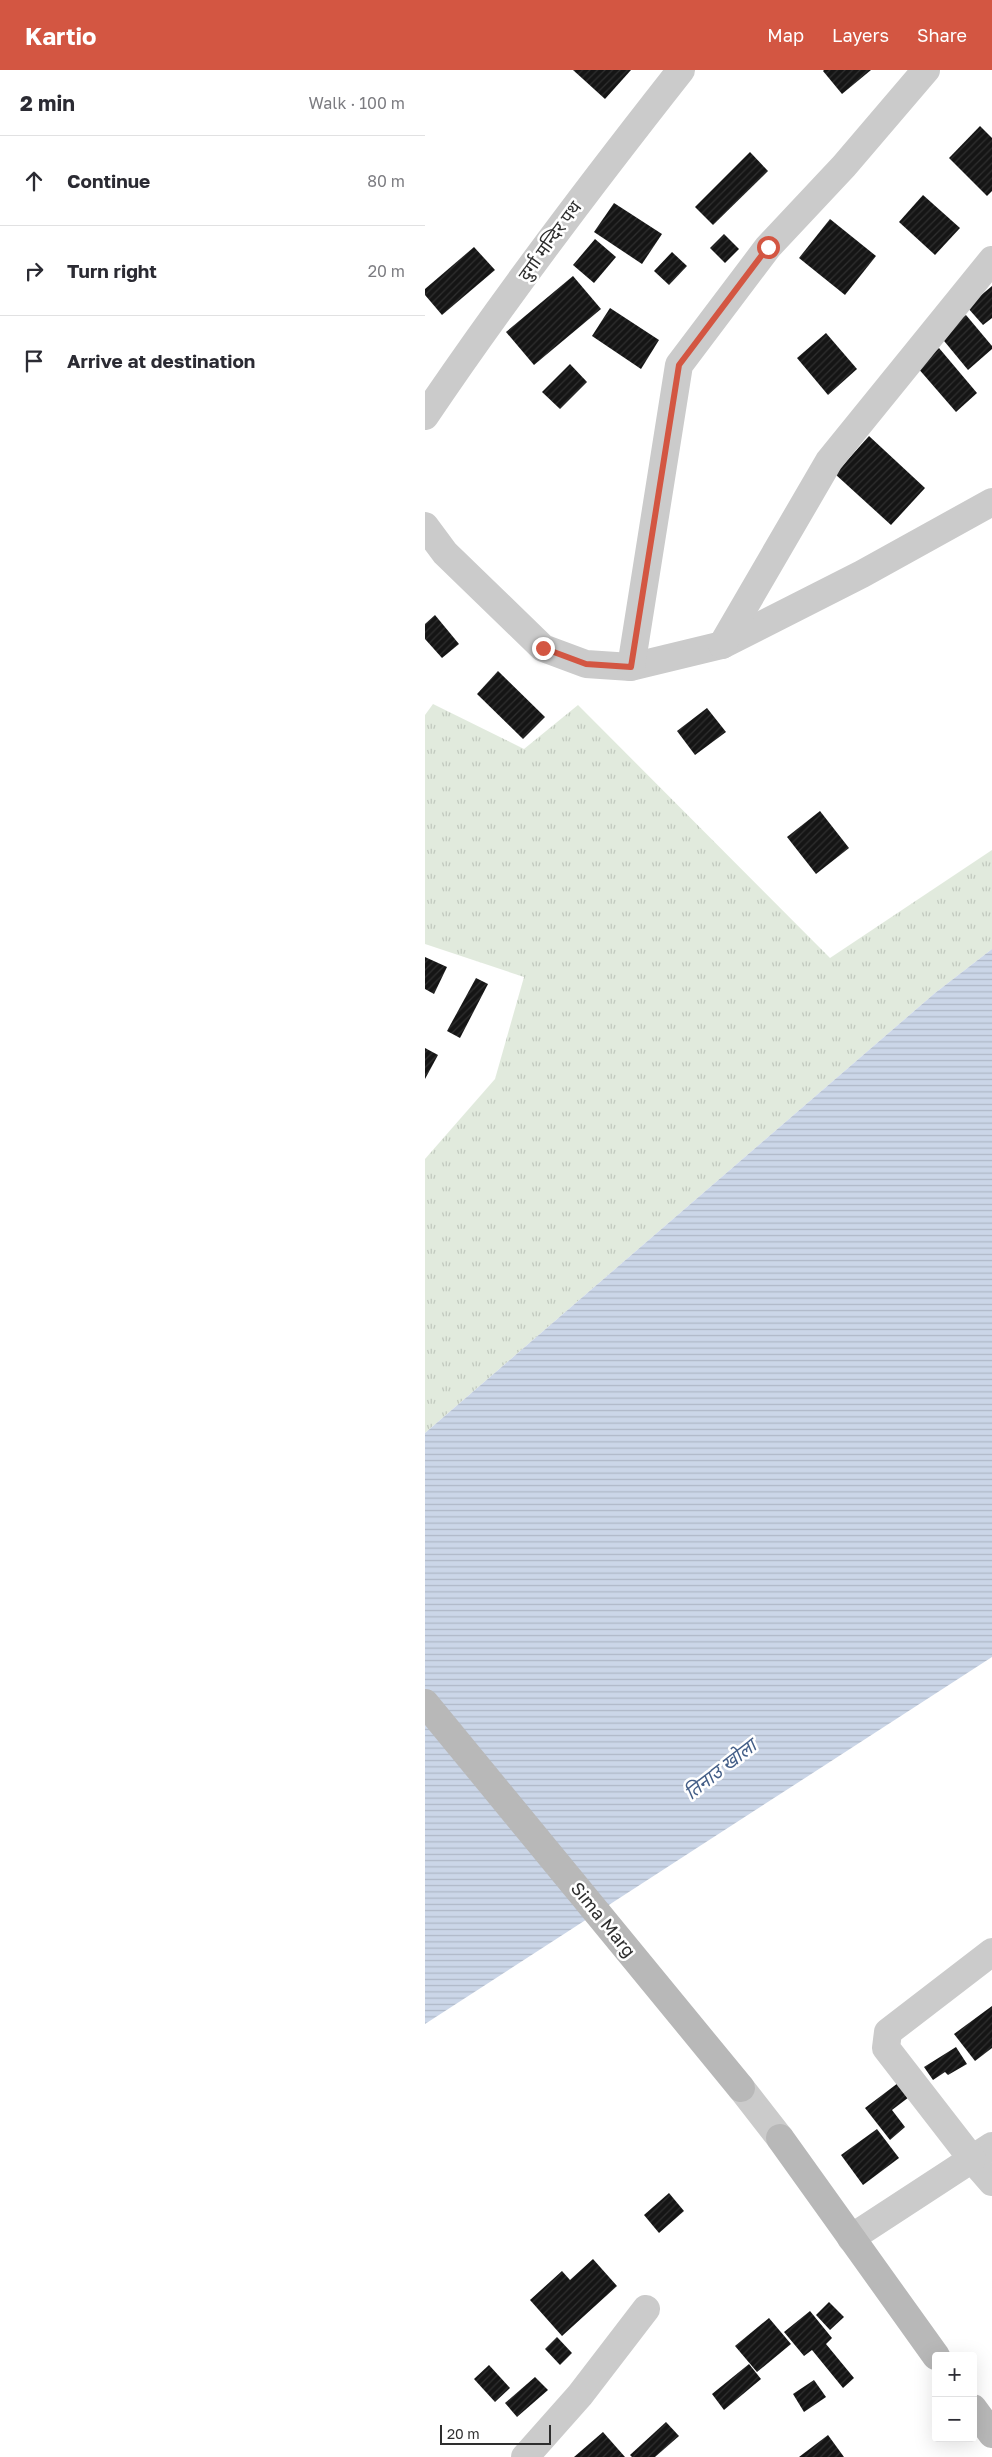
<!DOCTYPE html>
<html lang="en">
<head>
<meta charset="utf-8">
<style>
  body { margin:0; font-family:"Golos Text","Noto Sans Devanagari",sans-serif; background:#f7f7f7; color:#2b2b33 }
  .controls { position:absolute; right:15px; bottom:15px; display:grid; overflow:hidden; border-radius:5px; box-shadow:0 5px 20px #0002 }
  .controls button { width:45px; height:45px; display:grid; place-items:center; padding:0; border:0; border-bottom:1px solid #e1e1e2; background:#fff; color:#2b2b33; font:25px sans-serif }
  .scale { position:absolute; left:15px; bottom:12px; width:111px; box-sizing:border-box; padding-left:5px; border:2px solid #2e2e2e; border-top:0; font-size:14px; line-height:18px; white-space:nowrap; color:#2e2e2e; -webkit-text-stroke:4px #fff; paint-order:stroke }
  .stop { position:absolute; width:15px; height:15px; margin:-11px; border:4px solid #d35642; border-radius:50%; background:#fff }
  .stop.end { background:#d35642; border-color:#fff; box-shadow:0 1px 5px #0008 }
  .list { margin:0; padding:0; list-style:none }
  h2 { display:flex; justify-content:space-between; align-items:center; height:65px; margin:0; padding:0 20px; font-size:21px }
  h2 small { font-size:16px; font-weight:400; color:#7c7c81 }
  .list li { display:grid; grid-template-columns:32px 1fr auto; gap:15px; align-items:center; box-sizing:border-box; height:90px; padding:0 20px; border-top:1px solid #e1e1e2 }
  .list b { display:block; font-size:19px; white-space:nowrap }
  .list em { font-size:16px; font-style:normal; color:#7c7c81 }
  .icon { flex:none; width:28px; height:28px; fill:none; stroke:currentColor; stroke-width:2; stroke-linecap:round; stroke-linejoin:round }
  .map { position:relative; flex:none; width:567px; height:2387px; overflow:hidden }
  header { display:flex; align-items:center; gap:30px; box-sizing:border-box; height:70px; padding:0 25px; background:#d35642; color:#fff }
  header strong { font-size:24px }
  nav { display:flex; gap:28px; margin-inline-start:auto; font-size:18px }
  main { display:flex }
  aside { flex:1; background:#fff }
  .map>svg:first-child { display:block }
</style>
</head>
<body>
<header>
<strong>Kartio</strong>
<nav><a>Map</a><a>Layers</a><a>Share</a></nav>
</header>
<main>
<aside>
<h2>2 min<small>Walk · 100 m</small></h2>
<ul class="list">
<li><svg class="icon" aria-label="ahead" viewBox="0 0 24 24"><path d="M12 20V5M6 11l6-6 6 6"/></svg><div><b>Continue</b></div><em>80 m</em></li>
<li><svg class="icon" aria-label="right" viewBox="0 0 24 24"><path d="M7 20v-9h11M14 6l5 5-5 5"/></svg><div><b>Turn right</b></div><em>20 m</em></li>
<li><svg class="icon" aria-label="arrive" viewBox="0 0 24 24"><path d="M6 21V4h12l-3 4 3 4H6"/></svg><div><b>Arrive at destination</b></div></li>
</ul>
</aside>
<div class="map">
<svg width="567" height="2387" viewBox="0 0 567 2387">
  <defs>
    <pattern id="grass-tufts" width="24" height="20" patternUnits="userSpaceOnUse" patternTransform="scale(1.25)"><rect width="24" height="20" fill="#e1eadd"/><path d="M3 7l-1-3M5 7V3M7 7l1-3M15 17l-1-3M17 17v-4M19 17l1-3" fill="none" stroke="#c1c9be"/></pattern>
    <pattern id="water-rules" width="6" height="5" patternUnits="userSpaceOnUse" patternTransform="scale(1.25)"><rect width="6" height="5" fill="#cbd6e8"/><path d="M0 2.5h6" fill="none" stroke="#afb8c7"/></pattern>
    <pattern id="building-hatch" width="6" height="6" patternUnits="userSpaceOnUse" patternTransform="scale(1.25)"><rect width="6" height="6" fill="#151515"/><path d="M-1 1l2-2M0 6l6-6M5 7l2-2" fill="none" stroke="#2f2f2f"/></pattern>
  </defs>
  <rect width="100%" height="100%" fill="#fff"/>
  <polygon fill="url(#grass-tufts)" points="8,634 99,679 153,635 405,888 567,780 567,879 510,923 0,1363 0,1089 70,1009 99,907 0,874 0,645"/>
  <polygon fill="url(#water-rules)" points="567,879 567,1587 0,1954 0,1363 510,923"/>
  <g fill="url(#building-hatch)">
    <polygon points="148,0 206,0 180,29"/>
    <polygon points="399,0 446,0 417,24 398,1"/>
    <polygon points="555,56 567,68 567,121 562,126 524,88"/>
    <polygon points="325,82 343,101 288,155 270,137"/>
    <polygon points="498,125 535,158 510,185 474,152"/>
    <polygon points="189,133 237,164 217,194 169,162"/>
    <polygon points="405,149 451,186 420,225 374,188"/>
    <polygon points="299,164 314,179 300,193 285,178"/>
    <polygon points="170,169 191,187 169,213 148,195"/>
    <polygon points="49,177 70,200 17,245 0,225 0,219"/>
    <polygon points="247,182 262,196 244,215 229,201"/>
    <polygon points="148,206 176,239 109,295 81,262"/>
    <polygon points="567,216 567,248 558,255 542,237"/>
    <polygon points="185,238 234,270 216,299 167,266"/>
    <polygon points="541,245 567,276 567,279 543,300 515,266"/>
    <polygon points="401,263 432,299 403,325 372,288"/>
    <polygon points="514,278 552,323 531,342 492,297"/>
    <polygon points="145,294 162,312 135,339 117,322"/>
    <polygon points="444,366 500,418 466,455 410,404"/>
    <polygon points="10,545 34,574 17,588 0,569 0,554"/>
    <polygon points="73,601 120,647 98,669 52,624"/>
    <polygon points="282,638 301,662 270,685 252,661"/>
    <polygon points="395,741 424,778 391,804 362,767"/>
    <polygon points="0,887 22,897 9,924 0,919"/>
    <polygon points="51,908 63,914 35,968 22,961"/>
    <polygon points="0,978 13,985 0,1009"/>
    <polygon points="567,1936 567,1978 550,1991 529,1964"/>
    <polygon points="531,1977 542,1994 523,2005 520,2002 508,2010 499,1997"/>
    <polygon points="477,2010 488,2024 467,2040 480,2057 465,2070 440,2038"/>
    <polygon points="452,2059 474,2088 438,2115 416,2085"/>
    <polygon points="244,2123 259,2141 234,2163 219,2145"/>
    <polygon points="168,2189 192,2216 137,2266 105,2230 137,2201 145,2210"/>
    <polygon points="404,2232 419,2247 405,2260 391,2245"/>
    <polygon points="385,2241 407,2268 401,2274 429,2308 418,2318 387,2280 379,2286 359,2262"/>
    <polygon points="344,2248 366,2274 332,2302 310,2276"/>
    <polygon points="132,2267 147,2283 135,2295 120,2279"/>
    <polygon points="324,2294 336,2309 299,2340 287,2324"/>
    <polygon points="64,2295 85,2318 70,2332 49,2309"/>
    <polygon points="110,2307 123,2320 92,2347 80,2333"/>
    <polygon points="389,2310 401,2327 379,2342 368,2324"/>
    <polygon points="241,2352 254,2366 230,2387 207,2387 205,2385"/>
    <polygon points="178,2362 200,2387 149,2387"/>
    <polygon points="403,2365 419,2387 374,2387"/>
  </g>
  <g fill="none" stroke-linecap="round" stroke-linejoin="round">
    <g stroke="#cbcbcb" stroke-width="28">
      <path d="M0 346C80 227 167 113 256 0"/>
      <polyline points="0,456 20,483 118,578 161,594 206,597 297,575 437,504 567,432"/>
      <polyline points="297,575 404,391 567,190"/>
      <polyline points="206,597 254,295 343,177 419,96 501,0"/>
      <polyline points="316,2018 355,2068"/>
      <polyline points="567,2076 547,2089 567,2112"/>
      <polyline points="426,2168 547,2089 461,1978 463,1962 567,1882"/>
      <polyline points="100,2387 155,2325 221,2239"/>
    </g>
    <g stroke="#b8b8b8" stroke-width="28">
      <polyline points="0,1633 316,2018"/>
      <polyline points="355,2068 511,2286"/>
      <polyline points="548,2338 567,2364"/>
    </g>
  </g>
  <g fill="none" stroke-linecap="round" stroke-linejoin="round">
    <polyline stroke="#d35642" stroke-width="6" points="118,578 161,594 206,597 254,295 343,177"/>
  </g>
  <g text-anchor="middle" stroke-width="5" stroke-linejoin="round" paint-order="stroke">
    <g font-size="18" fill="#2e2e2e" stroke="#fff">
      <text transform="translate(125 171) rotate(-54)" y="6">दुर्गा मन्दिर पथ</text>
      <text transform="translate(178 1850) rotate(51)" y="6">Sima Marg</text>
    </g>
    <g font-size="19" font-style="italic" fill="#445f88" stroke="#fff">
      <text transform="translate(295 1699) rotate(-38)" y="7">तिनाउ खोला</text>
    </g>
  </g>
</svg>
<div class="controls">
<button>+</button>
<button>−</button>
</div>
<div class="scale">20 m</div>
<div class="stop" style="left:343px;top:177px"></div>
<div class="stop end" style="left:118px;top:578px"></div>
</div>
</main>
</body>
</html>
